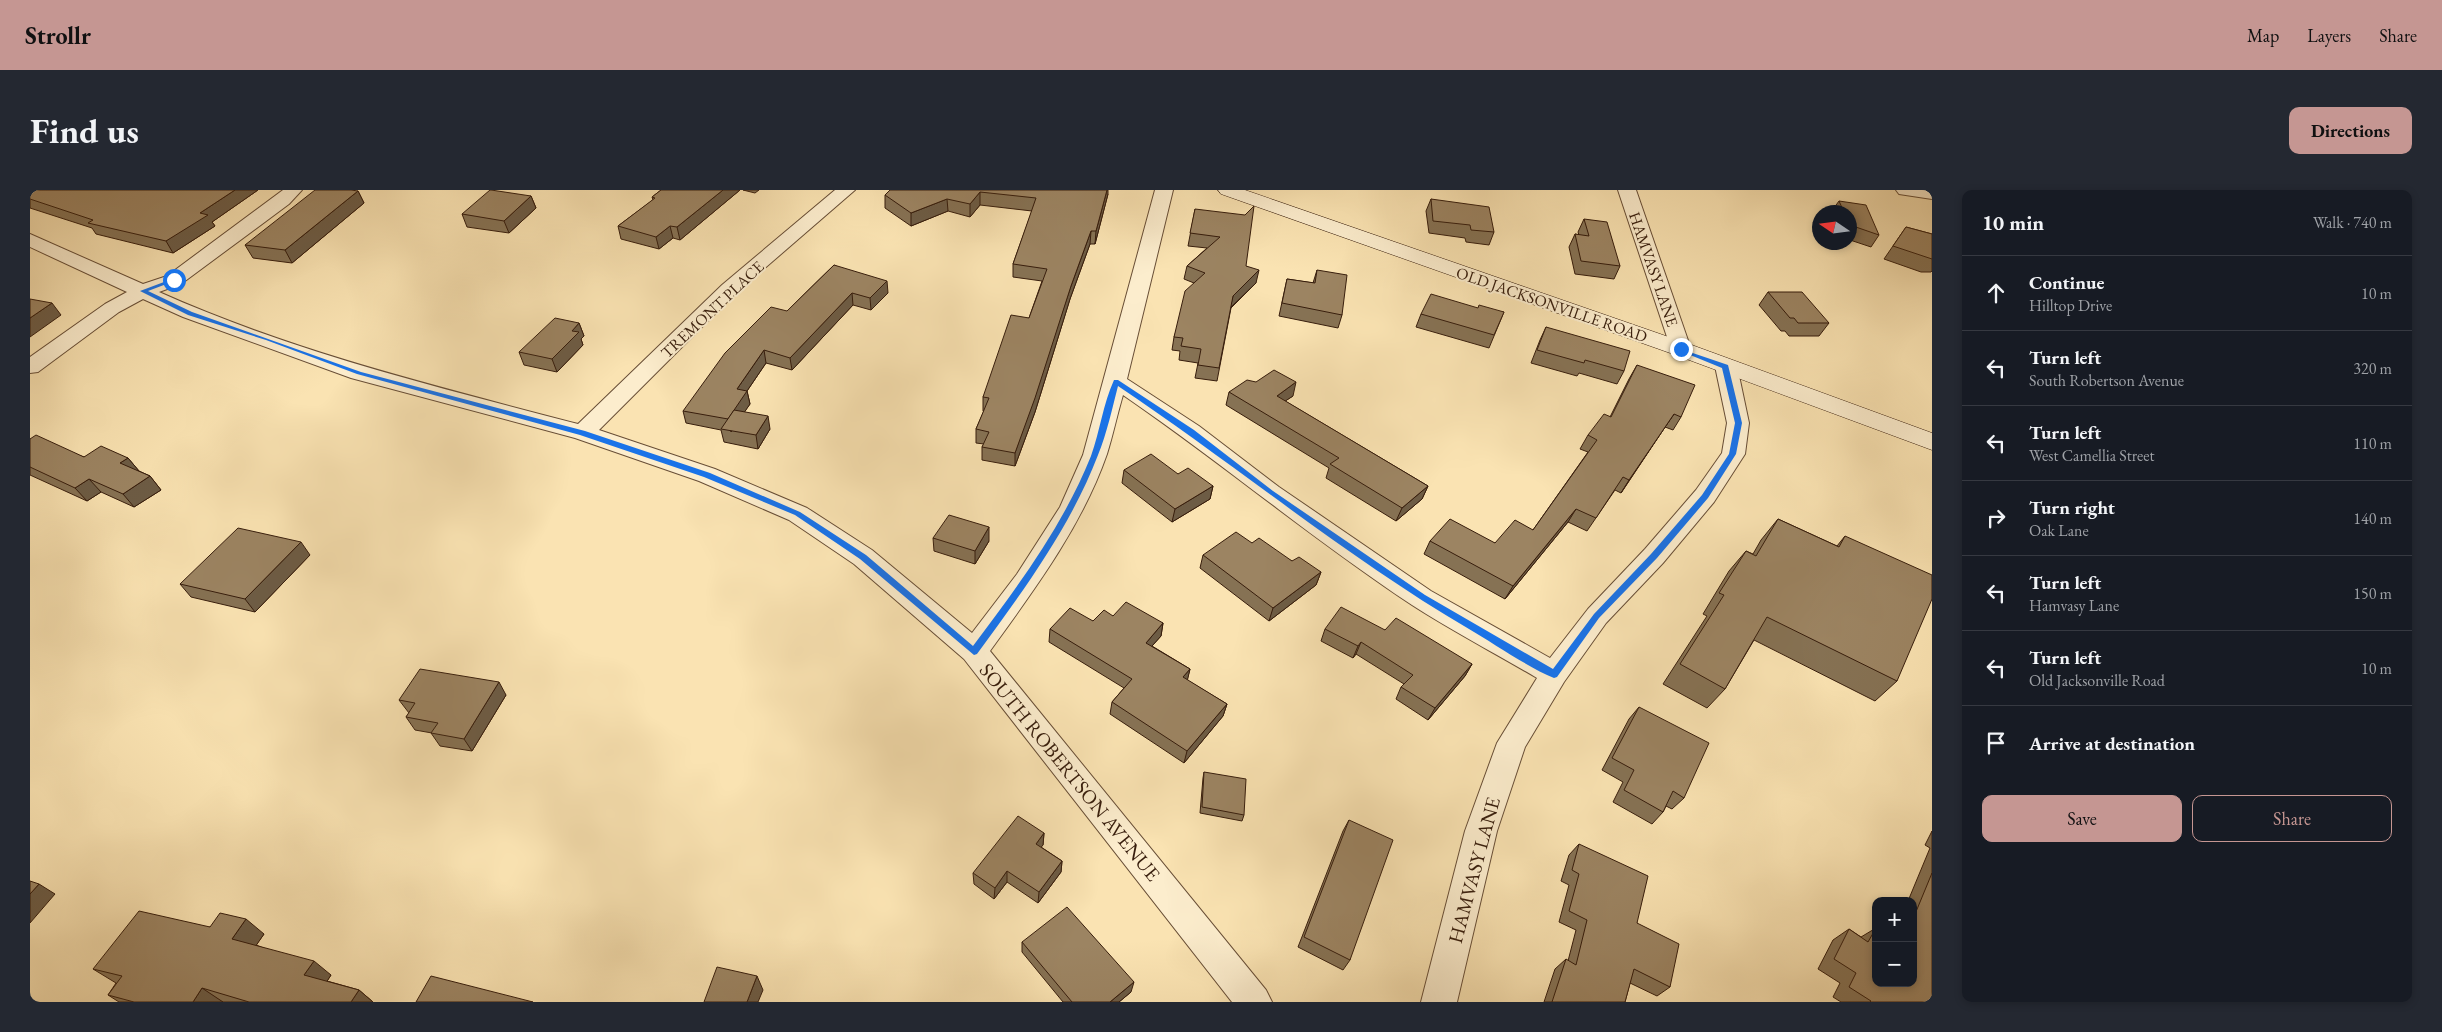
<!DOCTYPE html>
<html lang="en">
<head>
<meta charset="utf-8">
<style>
  body { margin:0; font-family:"EB Garamond",serif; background:#242831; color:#f1f3f6 }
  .controls { position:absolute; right:15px; bottom:15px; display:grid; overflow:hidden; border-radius:10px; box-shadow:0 2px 8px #0003 }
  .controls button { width:45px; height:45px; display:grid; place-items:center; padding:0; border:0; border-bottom:1px solid #363941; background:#171b24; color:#f1f3f6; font:25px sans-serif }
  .compass { position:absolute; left:1782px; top:15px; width:45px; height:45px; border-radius:50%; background:#171b24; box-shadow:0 2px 8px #0003; rotate:283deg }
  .stop { position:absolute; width:15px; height:15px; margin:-11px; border:4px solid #1a73e8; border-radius:50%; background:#fff }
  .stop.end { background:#1a73e8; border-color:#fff; box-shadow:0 1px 5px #0008 }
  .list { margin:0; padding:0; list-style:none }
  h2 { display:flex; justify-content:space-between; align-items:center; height:65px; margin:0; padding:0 20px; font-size:21px }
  h2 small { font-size:16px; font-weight:400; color:#9ea1a6 }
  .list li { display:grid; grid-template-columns:32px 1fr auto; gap:15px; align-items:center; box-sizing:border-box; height:75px; padding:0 20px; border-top:1px solid #363941 }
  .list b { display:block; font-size:19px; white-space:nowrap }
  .list p { margin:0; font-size:16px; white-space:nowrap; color:#9ea1a6 }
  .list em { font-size:16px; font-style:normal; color:#9ea1a6 }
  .actions { display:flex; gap:10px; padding:15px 20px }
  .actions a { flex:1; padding:11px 0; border:1px solid #c59692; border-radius:10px; text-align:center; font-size:18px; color:#c59692 }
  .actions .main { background:#c59692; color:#111 }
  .icon { flex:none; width:28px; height:28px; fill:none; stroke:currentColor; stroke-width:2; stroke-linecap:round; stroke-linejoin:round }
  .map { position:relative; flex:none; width:1902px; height:812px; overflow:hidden; border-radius:10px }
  header { display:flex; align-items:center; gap:30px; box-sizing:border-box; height:70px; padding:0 25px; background:#c59692; color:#111 }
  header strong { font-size:24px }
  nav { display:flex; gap:28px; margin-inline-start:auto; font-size:18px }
  .intro { display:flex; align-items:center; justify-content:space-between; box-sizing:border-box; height:120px; padding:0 30px }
  h1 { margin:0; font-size:35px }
  .button { padding:12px 22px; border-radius:10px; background:#c59692; color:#111; font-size:18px; font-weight:700 }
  main { display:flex; gap:30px; padding:0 30px }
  aside { flex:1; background:#171b24; border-radius:10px; box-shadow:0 2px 8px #0003 }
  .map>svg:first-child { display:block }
</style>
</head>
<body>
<header>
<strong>Strollr</strong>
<nav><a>Map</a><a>Layers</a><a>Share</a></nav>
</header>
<div class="intro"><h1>Find us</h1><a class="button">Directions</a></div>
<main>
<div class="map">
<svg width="1902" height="812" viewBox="0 0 1902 812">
  <rect width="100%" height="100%" fill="#fae3b2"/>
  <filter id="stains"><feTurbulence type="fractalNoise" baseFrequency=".004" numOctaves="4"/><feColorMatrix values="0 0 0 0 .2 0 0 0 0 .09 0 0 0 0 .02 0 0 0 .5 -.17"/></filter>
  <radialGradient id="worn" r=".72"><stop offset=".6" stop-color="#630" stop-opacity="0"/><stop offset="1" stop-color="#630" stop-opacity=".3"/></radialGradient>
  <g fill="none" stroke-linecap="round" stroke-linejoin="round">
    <defs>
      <g id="street">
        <path d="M253 0H272L259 14 151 94 129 102C263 162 407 197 548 234L692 95 805 0H825L706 103 569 240 685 279 777 318 842 360 942 443 987 384 1030 317 1053 265 1125 0H1143L1097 189 1169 236 1249 297 1401 401 1520 468 1558 419 1615 359 1666 300 1692 263 1697 233 1685 176 1689 171 1696 170 1703 171 1707 176 1719 233 1715 264 1684 312 1633 373 1576 433 1534 492 1495 557 1467 641 1427 812H1391L1435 641 1467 553 1507 488C1465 463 1422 441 1382 415 1282 349 1191 272 1093 205 1087 225 1083 245 1077 264 1052 336 1004 400 960 461L1236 800 1242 812H1202L934 469 824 374 759 330 669 291 545 248 321 188 153 127 113 109 89 122 8 182 0 183V167L75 114 97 102 0 57V44L113 94 137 86Z"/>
        <polygon points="1588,0 1606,0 1661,159 1658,163 1651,165 1644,163 1641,159"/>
        <polygon points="1866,0 1902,0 1902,9 1869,4"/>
      </g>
      <polygon id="secondary" points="1188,0 1215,0 1659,154 1902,243 1902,260 1643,164 1191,4"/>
    </defs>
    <use href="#street" stroke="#684e36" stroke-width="2"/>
    <use href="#secondary" stroke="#371d0c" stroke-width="1"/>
    <use href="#street" fill="#fcedcd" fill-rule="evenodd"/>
    <use href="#secondary" fill="#fcedcd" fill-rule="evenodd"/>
  </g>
  <g fill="#867254" stroke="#371d0c">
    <polygon points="0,0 228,0 182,32 185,36 143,63 66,44 62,38 0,18"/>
    <polygon points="631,0 710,0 650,50 643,48 629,59 591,49 588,36 623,10 622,7"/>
    <polygon points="713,0 729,0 725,3"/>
    <polygon points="860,0 1078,4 1065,54 1060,54 1040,109 1005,222 985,276 952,270 952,257 954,254 946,253 946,239 954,221 953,221 953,207 999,128 1012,91 983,87 983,74 1002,21 950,15 940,27 918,21 881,36 855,18 855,5"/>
    <polygon points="328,1 334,13 262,73 223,68 215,55"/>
    <polygon points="501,6 506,18 479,43 437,37 432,24"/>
    <polygon points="1401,9 1464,42 1459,55 1436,52 1435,48 1399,43 1396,21"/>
    <polygon points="1809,11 1849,45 1841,57 1820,50 1820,22 1801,22"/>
    <polygon points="1165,19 1216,76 1226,93 1201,118 1187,191 1165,188 1168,173 1149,170 1150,161 1142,160 1144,147 1164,93 1154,89 1157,76 1177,58 1158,56"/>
    <polygon points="1554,29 1590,76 1584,89 1545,84 1539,57 1545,44 1549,45 1548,42"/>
    <polygon points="1876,37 1902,44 1902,81 1901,82 1891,82 1854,69"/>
    <polygon points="804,75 858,103 841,120 823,115 762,180 736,173 717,201 720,214 714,222 740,239 728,259 694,252 691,240 656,233 653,221 757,121"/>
    <polygon points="1287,80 1312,125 1308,138 1249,126 1257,89 1283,93"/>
    <polygon points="1738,102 1799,133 1789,146 1759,146 1755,141 1751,141 1729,115"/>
    <polygon points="1474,122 1459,158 1386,137 1391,124"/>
    <polygon points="549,133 554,146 551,149 553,155 527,182 494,175 489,162"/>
    <polygon points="1516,137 1594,181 1587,194 1549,183 1547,186 1501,173 1510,150"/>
    <polygon points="1607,175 1651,227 1643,240 1635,237 1591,303 1585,300 1557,341 1538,332 1475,409 1394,364 1400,351 1465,353 1503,340 1558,262 1550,259 1558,245 1580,227 1599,189"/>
    <polygon points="1199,202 1263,206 1255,211 1398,296 1392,309 1366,331 1296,288 1299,278 1196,215"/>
    <polygon points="0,249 54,267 98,268 109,281 120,286 131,300 104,317 71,302 57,311 0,285"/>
    <polygon points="1094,280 1148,284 1183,296 1180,309 1142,332 1092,293"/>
    <polygon points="1748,329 1807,356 1815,346 1867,491 1845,511 1724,450 1695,499 1677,518 1633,494 1677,426 1673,424 1699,381 1716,361 1723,364 1731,350"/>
    <polygon points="903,348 959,351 945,374 904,361"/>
    <polygon points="1222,353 1262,371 1291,382 1286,395 1239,431 1170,378 1173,365"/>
    <polygon points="280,365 225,422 161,407 150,394"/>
    <polygon points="1083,426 1133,433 1131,446 1122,456 1160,479 1157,490 1197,514 1193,526 1154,573 1080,524 1082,512 1094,498 1019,452 1020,439 1063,431"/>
    <polygon points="1295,439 1355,440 1442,474 1435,486 1398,530 1366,509 1371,497 1374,494 1326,464 1323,468 1291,451"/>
    <polygon points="476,505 442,561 410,556 401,543 402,543 385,540 376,527 379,523 369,510"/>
    <polygon points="1609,517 1654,608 1642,619 1636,616 1633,622 1622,634 1583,612 1593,592 1572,580 1599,529"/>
    <polygon points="1174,582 1214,625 1212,631 1170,623 1173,588"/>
    <polygon points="1319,630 1320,770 1313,780 1268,757 1313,641"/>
    <polygon points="1902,641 1902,812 1811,812 1803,807 1810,793 1788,779 1803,750 1819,739 1831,747 1846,738 1883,793 1883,711 1878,711 1900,658 1895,655"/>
    <polygon points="1014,643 1013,655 1011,657 1032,671 1031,682 1008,713 977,692 964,709 944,694 943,683"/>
    <polygon points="1549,654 1607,733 1640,797 1627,806 1600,793 1595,812 1514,812 1525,779 1536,769 1538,771 1546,740 1529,732 1539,695 1531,691 1539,665"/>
    <polygon points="180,737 234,744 226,755 301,785 297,791 329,800 343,812 89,812 78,805 86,793 63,779"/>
    <polygon points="992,752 1101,802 1089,812 1033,812 992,762"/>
  </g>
  <g fill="#6d5c45" stroke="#371d0c">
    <polygon points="205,0 228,0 182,32 185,36 143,63 136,51 170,23"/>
    <polygon points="693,0 710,0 650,50 647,37"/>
    <polygon points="1077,0 1078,0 1078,4 1065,54 1066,41"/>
    <polygon points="328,1 334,13 262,73 255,60"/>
    <polygon points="950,2 950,15 940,27 940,14"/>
    <polygon points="501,6 506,18 479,43 474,31"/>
    <polygon points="917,9 918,21 881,36 881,23"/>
    <polygon points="640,36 643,48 629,59 626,47"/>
    <polygon points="1061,41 1060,54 1040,109 1005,222 985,276 985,263 1041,96"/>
    <polygon points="1229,80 1226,93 1200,118 1203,106"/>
    <polygon points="857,91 858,103 841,120 840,108"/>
    <polygon points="822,103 823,115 762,180 760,168"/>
    <polygon points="22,113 31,125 0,147 0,128"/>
    <polygon points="549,133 554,146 551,149 553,155 527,182 522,169 542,141"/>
    <polygon points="734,160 736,173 717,201 720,214 701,242 699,229 707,199"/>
    <polygon points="1266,192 1263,206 1243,219 1247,206"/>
    <polygon points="1644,224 1635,237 1591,303 1599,290"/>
    <polygon points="738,226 740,239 728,259 726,245"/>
    <polygon points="98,268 109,281 101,286 90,273"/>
    <polygon points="120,286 131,300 104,317 93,304"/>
    <polygon points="59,289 71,302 57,311 45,298"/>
    <polygon points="1183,296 1180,309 1142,332 1145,319"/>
    <polygon points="1398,296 1392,309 1366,331 1372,318"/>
    <polygon points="1546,319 1538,332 1475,409 1483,396"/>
    <polygon points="959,337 959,351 945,374 945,361"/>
    <polygon points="271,352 280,365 225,422 215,409"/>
    <polygon points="1291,382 1286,395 1239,431 1243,418"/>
    <polygon points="1133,433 1131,446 1113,466 1116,453"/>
    <polygon points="1331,452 1326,464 1323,468 1328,456"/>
    <polygon points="1442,474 1435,486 1398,530 1405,518"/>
    <polygon points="1160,479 1157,492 1153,487"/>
    <polygon points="469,492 476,505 442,561 434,549"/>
    <polygon points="1197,514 1193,526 1154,573 1157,561"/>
    <polygon points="1014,643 1013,655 1005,665 1006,654"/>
    <polygon points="1032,671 1031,682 1008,713 1009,702"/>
    <polygon points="977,681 977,692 964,709 965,698"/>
    <polygon points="9,694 25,704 0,733 0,704"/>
    <polygon points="216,729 234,744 221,763 202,749"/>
    <polygon points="284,771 301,785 292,799 274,785"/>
    <polygon points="727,786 733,800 728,812 717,812"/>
    <polygon points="1104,792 1101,802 1089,812 1080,812"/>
    <polygon points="172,798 193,812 163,812"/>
    <polygon points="329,800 343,812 321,812"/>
  </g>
  <g fill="#9c8462" stroke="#371d0c">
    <polygon points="4,0 205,0 170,23 178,25 136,51 58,33 63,30 0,9 0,2"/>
    <polygon points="285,0 321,0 328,1 255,60 215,55"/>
    <polygon points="460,0 461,0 501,6 474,31 432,24"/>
    <polygon points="631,0 693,0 647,37 640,36 626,47 588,36 625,8 622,7"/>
    <polygon points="860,0 1077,0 1066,41 1061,41 1041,96 1005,208 985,263 952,257 959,242 946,239 959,208 953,207 981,125 999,128 1017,79 983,74 1006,8 950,2 940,14 917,9 881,23 855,5"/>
    <polygon points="1401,9 1459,17 1464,42 1441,40 1440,35 1403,31"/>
    <polygon points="1809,11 1836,15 1849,45 1820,35 1820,22 1814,22"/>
    <polygon points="1224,16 1216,76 1229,80 1203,106 1189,178 1168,175 1171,159 1151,156 1153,148 1144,147 1155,101 1175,83 1157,76 1190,47 1160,43 1165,19 1215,25"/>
    <polygon points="1554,29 1577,32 1590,76 1551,71 1545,44 1559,46"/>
    <polygon points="1876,37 1902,44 1902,69 1863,56"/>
    <polygon points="804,75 857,91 840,108 822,103 760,168 734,160 707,199 717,201 698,229 653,221 695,163 741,117 757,121"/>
    <polygon points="1287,80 1317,85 1312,125 1252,113 1257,89 1285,93"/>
    <polygon points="1738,102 1772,102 1799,133 1768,133 1764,128 1760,128"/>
    <polygon points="1401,104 1448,118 1449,115 1474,122 1464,145 1391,124"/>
    <polygon points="0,109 22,113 0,128"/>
    <polygon points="525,128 549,133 542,141 549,142 522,169 489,162"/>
    <polygon points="1516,137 1600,161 1594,181 1555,170 1554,173 1507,160"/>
    <polygon points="1607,175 1665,195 1651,227 1644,224 1599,290 1593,287 1566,328 1546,319 1483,396 1400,351 1420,329 1465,353 1485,330 1503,340 1567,250 1558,245 1574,224 1581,227"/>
    <polygon points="1244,180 1266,192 1247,206 1398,296 1372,318 1300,274 1309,268 1199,202 1217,190 1226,192"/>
    <polygon points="704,220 738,226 726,245 691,239"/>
    <polygon points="6,245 54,267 71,256 98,268 90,273 120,286 93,304 59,289 45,298 0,277 0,249"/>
    <polygon points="1121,264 1148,284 1158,278 1183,296 1145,319 1094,280"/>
    <polygon points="919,325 959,337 945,361 903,348"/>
    <polygon points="1748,329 1809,357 1815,346 1902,385 1902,409 1867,491 1737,427 1695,499 1650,474 1694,405 1689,403 1716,361 1726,366"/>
    <polygon points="208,338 271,352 215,409 150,394"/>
    <polygon points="1206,342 1222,353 1229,348 1262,371 1269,367 1291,382 1243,418 1173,365"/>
    <polygon points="1096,412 1133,433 1116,453 1160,479 1153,487 1197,514 1157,561 1082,512 1102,489 1020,439 1040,418 1063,431 1074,420 1083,426"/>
    <polygon points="1311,417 1355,440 1366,428 1442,474 1405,518 1371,497 1383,485 1331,452 1328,456 1295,439"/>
    <polygon points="390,479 469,492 434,549 401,543 408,533 376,527 385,513 369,510"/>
    <polygon points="1609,517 1679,553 1654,608 1643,601 1633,622 1594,600 1604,580 1582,568"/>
    <polygon points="1174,582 1216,589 1214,625 1172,617"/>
    <polygon points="988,626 1014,643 1006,654 1032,671 1009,702 977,681 965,698 943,683"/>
    <polygon points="1319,630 1363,650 1320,770 1274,747"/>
    <polygon points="1549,654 1618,686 1607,733 1649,754 1640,797 1604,779 1595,812 1522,812 1536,769 1546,775 1557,730 1539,721 1549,684 1542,680"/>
    <polygon points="1902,683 1902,812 1840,812 1841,811 1819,797 1826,783 1804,769 1819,739 1838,752 1846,738 1846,793 1883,793 1883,729"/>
    <polygon points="0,691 9,694 0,704"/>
    <polygon points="1037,717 1104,792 1080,812 1042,812 992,752"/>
    <polygon points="109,721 180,737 190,723 216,729 202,749 284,771 274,785 329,800 321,812 219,812 172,798 163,812 104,812 78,805 92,786 63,779"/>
    <polygon points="687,777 727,786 717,812 674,812"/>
    <polygon points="401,786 503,812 386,812"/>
  </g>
  <path fill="#1a73e8" d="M142 89 147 90 118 101 162 122 331 182 555 241 680 283 770 322 836 365 943 456C988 396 1033 336 1061 266 1070 241 1073 214 1084 190H1088L1164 240 1243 301 1395 405 1523 479 1564 424 1621 364 1672 305 1699 264 1705 233 1692 178 1648 160V158L1698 175 1712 233 1706 264 1678 308 1627 368 1569 428 1527 487 1524 488C1499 478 1463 453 1439 439 1316 367 1206 275 1088 196 1082 219 1077 243 1068 265 1040 338 993 401 947 464L944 465 830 369 765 325 674 287 550 245 327 184 236 150 158 125 110 101Z"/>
  <g text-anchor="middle" stroke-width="4" stroke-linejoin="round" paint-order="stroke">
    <g font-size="16" fill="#371d0c" stroke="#fcedcd">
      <text transform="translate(1624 79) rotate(71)" y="6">HAMVASY LANE</text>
      <text transform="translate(1522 114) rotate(19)" y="6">OLD JACKSONVILLE ROAD</text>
      <text transform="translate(682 119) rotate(-43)" y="6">TREMONT PLACE</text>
    </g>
    <g font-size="20" fill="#371d0c" stroke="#fcedcd">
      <text transform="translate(1040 582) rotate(51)" y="7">SOUTH ROBERTSON AVENUE</text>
      <text transform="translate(1444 680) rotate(-75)" y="7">HAMVASY LANE</text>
    </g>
  </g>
  <rect width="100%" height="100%" filter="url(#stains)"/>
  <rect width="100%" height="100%" fill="url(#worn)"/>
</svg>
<div class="controls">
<button>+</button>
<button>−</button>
</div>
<svg class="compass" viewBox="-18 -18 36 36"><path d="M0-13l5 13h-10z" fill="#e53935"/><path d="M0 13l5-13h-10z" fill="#9ea1a6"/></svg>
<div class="stop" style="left:144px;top:90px"></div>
<div class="stop end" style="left:1651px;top:159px"></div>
</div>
<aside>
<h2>10 min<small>Walk · 740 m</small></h2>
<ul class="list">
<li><svg class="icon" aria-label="ahead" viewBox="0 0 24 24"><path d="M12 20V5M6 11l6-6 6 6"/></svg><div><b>Continue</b><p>Hilltop Drive</p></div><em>10 m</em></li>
<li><svg class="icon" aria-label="left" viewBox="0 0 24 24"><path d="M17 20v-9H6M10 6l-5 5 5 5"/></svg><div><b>Turn left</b><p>South Robertson Avenue</p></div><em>320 m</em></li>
<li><svg class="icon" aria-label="left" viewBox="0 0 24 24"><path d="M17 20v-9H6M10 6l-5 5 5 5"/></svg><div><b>Turn left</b><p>West Camellia Street</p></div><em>110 m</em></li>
<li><svg class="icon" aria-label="right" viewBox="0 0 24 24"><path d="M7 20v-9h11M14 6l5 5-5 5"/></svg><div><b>Turn right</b><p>Oak Lane</p></div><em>140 m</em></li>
<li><svg class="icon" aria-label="left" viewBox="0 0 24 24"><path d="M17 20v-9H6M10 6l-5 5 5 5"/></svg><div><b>Turn left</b><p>Hamvasy Lane</p></div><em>150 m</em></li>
<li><svg class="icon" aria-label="left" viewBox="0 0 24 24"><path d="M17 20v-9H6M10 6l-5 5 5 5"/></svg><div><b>Turn left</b><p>Old Jacksonville Road</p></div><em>10 m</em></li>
<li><svg class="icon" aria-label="arrive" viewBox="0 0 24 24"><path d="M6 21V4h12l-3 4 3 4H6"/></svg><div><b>Arrive at destination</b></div></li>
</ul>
<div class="actions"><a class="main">Save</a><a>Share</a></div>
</aside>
</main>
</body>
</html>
